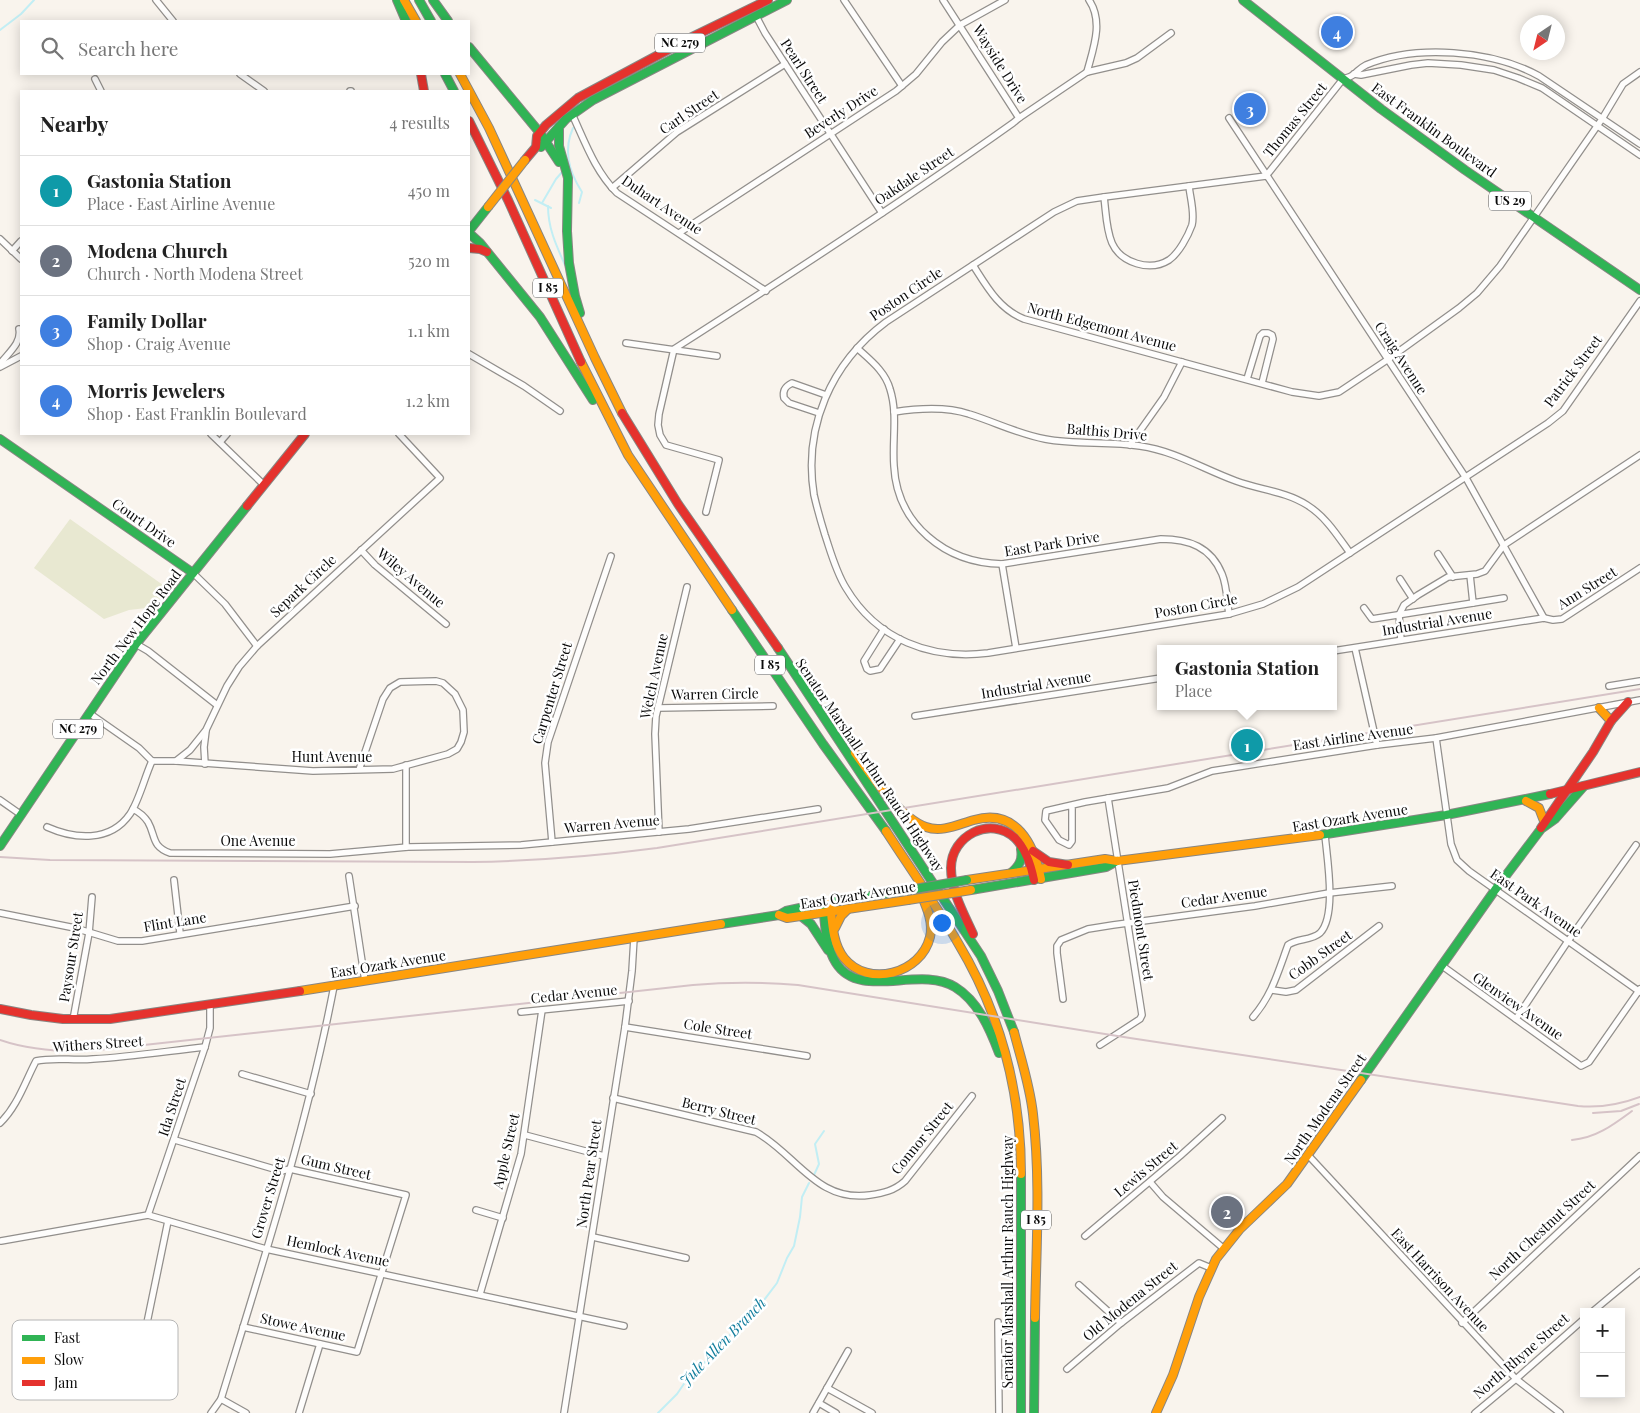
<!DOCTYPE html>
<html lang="en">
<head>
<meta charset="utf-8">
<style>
  body { margin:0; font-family:"Playfair Display",serif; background:#f6f6f6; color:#222 }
  .controls { position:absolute; right:15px; bottom:15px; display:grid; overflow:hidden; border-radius:0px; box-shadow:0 2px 12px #0003 }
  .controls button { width:45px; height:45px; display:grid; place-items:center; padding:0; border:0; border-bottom:1px solid #e0e0e0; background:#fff; color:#222; font:25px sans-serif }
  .compass { position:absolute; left:1520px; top:15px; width:45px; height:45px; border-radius:50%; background:#fff; box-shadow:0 2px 12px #0003; rotate:215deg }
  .you { position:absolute; left:941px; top:922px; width:18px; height:18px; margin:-12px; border:4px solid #fff; border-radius:50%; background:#1a73e8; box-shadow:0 0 0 8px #1a73e833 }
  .badge { display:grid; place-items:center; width:32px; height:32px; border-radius:50%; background:#0b8043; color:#fff; font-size:16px; font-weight:700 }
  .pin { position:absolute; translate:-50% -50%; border:2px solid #fff; box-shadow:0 1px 5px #0006 }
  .popup { position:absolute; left:1157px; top:645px; width:180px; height:65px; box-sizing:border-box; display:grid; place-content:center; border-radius:0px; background:#fff; filter:drop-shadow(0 1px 4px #0005); font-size:16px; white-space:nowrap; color:#767676 }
  .popup b { font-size:19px; color:#222 }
  .popup::after { content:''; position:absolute; left:50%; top:100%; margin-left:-10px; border:10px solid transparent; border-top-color:#fff }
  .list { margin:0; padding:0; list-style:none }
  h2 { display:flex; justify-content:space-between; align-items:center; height:65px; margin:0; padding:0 20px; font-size:21px }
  h2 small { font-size:16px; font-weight:400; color:#767676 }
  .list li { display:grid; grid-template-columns:32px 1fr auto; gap:15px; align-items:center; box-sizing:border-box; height:70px; padding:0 20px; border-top:1px solid #e0e0e0 }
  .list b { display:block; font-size:19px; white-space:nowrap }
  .list p { margin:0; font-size:16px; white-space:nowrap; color:#767676 }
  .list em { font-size:16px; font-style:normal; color:#767676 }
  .icon { flex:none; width:28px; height:28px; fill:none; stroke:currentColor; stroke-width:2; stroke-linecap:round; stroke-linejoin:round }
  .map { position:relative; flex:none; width:1640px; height:1413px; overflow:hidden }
  .search { position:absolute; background:#fff; box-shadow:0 2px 12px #0003; left:20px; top:20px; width:450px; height:55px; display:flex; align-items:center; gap:12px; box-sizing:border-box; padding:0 18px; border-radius:0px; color:#767676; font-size:19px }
  .panel { position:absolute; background:#fff; box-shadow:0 2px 12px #0003; left:20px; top:90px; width:450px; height:345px; border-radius:0px }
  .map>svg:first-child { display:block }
</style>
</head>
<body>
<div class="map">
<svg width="1640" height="1413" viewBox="0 0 1640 1413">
  <rect width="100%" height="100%" fill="#f9f4ed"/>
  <polygon fill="#e8e8d1" points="70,519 170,590 155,607 129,610 104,619 34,568"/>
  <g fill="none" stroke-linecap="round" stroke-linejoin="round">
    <g stroke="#c2eef4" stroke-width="2">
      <polyline points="0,30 21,14 34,0"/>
      <path d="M573 128C563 150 569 172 582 192L579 203"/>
      <polyline points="535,200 551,208"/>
      <polyline points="542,203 556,179 563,171"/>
      <path d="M548 206C548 228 556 245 565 265"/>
      <polyline points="814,1175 819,1164 815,1144 824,1131"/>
      <polyline points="658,1413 677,1394 690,1375 718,1351 735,1328 738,1328 755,1312 777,1283 787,1258 794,1246 800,1217 802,1197 809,1183"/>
    </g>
    <defs>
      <g id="street">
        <polyline points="156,0 173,21"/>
        <polyline points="844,0 902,86"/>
        <polyline points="943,0 1019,118"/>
        <polyline points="756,16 765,33 882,213"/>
        <path d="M1087 72C1093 49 1104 22 1089 0"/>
        <polyline points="240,74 264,91"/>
        <polyline points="1354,74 1361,75 1411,65 1428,63 1461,65 1494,70 1518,78 1542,88 1640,155"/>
        <polyline points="95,79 101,91"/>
        <polyline points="350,91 351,91"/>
        <path d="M572 114C585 142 595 171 617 193L766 291"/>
        <polyline points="1229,118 1466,478 1544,618"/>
        <path d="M1266 176 1104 197 1077 201 1054 212 886 322C831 363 803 427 814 495 817 508 821 522 825 535 831 553 836 572 846 588 877 640 931 660 988 653L1229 614 1263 604 1298 587 1548 423 1563 411 1640 301"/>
        <path d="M1266 176 1343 79C1346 78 1351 77 1354 74 1358 71 1360 68 1366 65 1416 44 1492 50 1539 76L1640 144"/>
        <polyline points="612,188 677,132 785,64"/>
        <path d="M1104 197C1106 212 1106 229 1112 243 1121 263 1150 272 1169 260 1179 253 1188 236 1192 225 1195 213 1190 197 1189 186"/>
        <polyline points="679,233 896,91 916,74 942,42 960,25 1005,0"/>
        <polyline points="0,239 21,259"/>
        <polyline points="12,251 21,241"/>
        <path d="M973 265C987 287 999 309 1024 319L1292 392 1319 396 1339 392 1387 360 1459 308 1477 293 1500 266 1602 119 1623 84 1640 72"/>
        <polyline points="626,343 717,356"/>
        <path d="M857 348C870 360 885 371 890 389 898 414 892 440 894 466 897 524 945 563 1002 564L1161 539C1189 539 1211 547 1222 574 1227 586 1227 601 1229 614"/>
        <polyline points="469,354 524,386 560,411"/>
        <path d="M0 364C8 353 22 343 19 329"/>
        <polyline points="0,367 21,356"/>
        <polyline points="1247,379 1260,336 1263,333 1268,333 1272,335 1273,339 1262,383"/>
        <path d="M894 412C919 408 945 406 969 414 995 422 1018 434 1045 439 1076 445 1108 441 1140 446 1175 451 1203 469 1236 481 1260 490 1285 491 1307 505 1326 517 1337 535 1350 553"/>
        <path d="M819 413 789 403 784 398C782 390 786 386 792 383L826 395"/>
        <polyline points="211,434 264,485"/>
        <polyline points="220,442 227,434"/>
        <polyline points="1130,445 1164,397 1182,362"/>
        <path d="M706 512 719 460 666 445 660 435 658 425 659 414 674 349C788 276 902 202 1013 123L1019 118 1087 72 1126 63 1137 58 1171 33"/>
        <polyline points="361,550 375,565 446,624"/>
        <polyline points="1438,554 1453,577"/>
        <polyline points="1002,564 1016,648"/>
        <polyline points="193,573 225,604 257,646"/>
        <polyline points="1470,575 1473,603 1504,598"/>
        <polyline points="1400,579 1413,599"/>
        <polyline points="1364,608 1372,619 1473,603"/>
        <polyline points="884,629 864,661 867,669 870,671 880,669 900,639"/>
        <polyline points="1401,640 1399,615 1404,605 1418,595 1448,577 1477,574 1485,571 1504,545 1640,455"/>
        <polyline points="136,644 148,651 217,705"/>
        <polyline points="1355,648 1377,745"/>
        <polyline points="1333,651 1544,618 1553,620 1562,619 1640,568"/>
        <polyline points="1609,686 1640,681"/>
        <polyline points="658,708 773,706"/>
        <polyline points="89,713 139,748 152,761"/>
        <polyline points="915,716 1161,678"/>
        <polyline points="1436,738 1451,844 1457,860 1469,871 1640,992"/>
        <polyline points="152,761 176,761 190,750 206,730 227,686 239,667 257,646 440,478 399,434"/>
        <polyline points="176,761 313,771 393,769 448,754 457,749 461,742 464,732 463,710 455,694 443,683 436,681 400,682 390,688 383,699 359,770"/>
        <polyline points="205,764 204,747 206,731"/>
        <polyline points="406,765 406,847"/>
        <polyline points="0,800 20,814"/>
        <polyline points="1072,805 1072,841 1069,845 1059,840 1045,820 1046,811 1085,802 1168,788 1212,771 1377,745 1436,738 1640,700"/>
        <path d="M133 809C139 812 144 816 148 822 156 836 151 846 170 853L330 854 408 847 521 845 689 829 818 809"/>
        <path d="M47 827C74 839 110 843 130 814 139 801 145 776 152 761"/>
        <polyline points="659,832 655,734 656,716 687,587"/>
        <polyline points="552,842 545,763 548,742 611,556"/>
        <polyline points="349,876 365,981"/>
        <polyline points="174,880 180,933"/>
        <polyline points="0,913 75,928 118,941 142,941 355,906"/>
        <polyline points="1441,965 1581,1066 1589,1062 1640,989"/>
        <polyline points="1272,990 1286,992 1296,990 1379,926"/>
        <polyline points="1063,999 1057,953 1057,946 1061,940 1088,929 1113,925 1255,906 1329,893 1392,886"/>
        <polyline points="521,1012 629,1001"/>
        <path d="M1253 1017C1272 995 1278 972 1288 945 1297 938 1311 941 1320 933 1337 916 1327 858 1325 835"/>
        <polyline points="1516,1019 1568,941 1636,845"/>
        <polyline points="73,1020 89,933 92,897"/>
        <polyline points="625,1027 807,1056"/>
        <polyline points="1100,1045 1140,1019 1142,1015 1108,798"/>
        <polyline points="242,1074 311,1094"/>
        <path d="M613 1098 756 1132C796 1154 817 1203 870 1195 883 1193 894 1191 905 1181L972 1096"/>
        <path d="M0 1123C17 1107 25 1082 36 1061 54 1057 74 1061 93 1059 131 1057 168 1051 205 1047"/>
        <polyline points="525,1135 604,1156"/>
        <polyline points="175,1140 281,1171 290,1169 406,1195 357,1352 243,1327"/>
        <polyline points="1308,1155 1516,1379 1560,1413"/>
        <polyline points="1150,1182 1163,1197 1223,1248"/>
        <polyline points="476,1210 503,1218"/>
        <polyline points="148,1215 205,1047 210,1028 210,1005"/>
        <polyline points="1085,1236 1180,1156 1222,1118"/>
        <polyline points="593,1237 686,1258"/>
        <polyline points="1,1241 148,1215 266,1249 624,1326"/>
        <polyline points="1079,1285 1121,1323"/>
        <polyline points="480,1294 521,1154 542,1010"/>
        <polyline points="1592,1312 1640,1272"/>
        <polyline points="998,1322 999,1413"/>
        <polyline points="1462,1323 1640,1156"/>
        <polyline points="1067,1369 1121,1323 1199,1263 1211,1268"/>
        <polyline points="140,1374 142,1347 168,1221"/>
        <polyline points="827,1388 872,1413"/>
        <polyline points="221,1399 246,1413"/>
        <polyline points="819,1403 836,1413"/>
        <path d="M211 1413 221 1399C263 1262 307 1126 334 986"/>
        <polyline points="299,1413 320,1344"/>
        <polyline points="564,1413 625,1027 632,971 634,938"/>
        <polyline points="813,1413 848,1351"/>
        <polyline points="1475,1413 1516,1379 1584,1319"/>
      </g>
      <g id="fast">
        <polyline points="397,0 406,21"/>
        <polyline points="419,0 431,21"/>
        <polyline points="433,0 448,21"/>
        <polyline points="1243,0 1381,109 1465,170 1640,290"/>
        <polyline points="469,47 540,133 559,162"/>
        <polyline points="445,74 454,91"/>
        <polyline points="559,127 559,146 568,178 567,231 569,263 575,296 580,313"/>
        <polyline points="541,147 566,119 593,100 787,0"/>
        <polyline points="469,231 488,207"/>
        <polyline points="469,233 480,243 540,317 593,400"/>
        <polyline points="0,439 193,573"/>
        <polyline points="732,610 823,744 886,831"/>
        <polyline points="778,648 981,956 998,991 1014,1032"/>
        <polyline points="1320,835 1446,815 1550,794"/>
        <polyline points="0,846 136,644 247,506"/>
        <path d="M1011 873C1019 866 1023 860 1021 849"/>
        <polyline points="971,890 1106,867 1117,861"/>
        <path d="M823 903C825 923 825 945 836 963 860 1001 919 965 955 987 978 1001 990 1029 999 1053"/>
        <polyline points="801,916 811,924 828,950"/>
        <polyline points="721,924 779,915 786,911 823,903 903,891"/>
        <polyline points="1361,1080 1495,890 1541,829 1555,819 1584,786"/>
        <polyline points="1021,1174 1021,1413"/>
        <polyline points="1034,1413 1035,1318"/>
      </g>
      <g id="slow">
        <polyline points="404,0 416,21"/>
        <polyline points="460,74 489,128 595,358 622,413"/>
        <polyline points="581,362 628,455 732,610"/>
        <polyline points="1599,708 1611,721"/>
        <path d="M855 753C871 775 900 818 926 827 942 833 959 824 974 820 1016 808 1034 844 1041 879"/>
        <polyline points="1526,801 1539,808 1544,821"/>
        <path d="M886 831C910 868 936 905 958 943 1000 1013 1021 1092 1021 1174"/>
        <polyline points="967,880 1105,859 1117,861 1320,835"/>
        <path d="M830 902C832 920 832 943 844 958 868 988 921 974 930 937 934 921 925 904 919 889"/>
        <polyline points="779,915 787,918 908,900"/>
        <polyline points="835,928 841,916 848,909"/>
        <polyline points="300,991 721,924"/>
        <path d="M1014 1032C1021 1059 1030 1086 1033 1114 1041 1182 1036 1250 1035 1318"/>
        <polyline points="1156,1413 1173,1375 1199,1297 1216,1259 1240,1229 1287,1184 1361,1080"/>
      </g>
      <g id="jam">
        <polyline points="421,74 424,91"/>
        <polyline points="469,121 508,200 581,362"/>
        <polyline points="525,160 536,147 537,136 546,125 578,98 690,38 768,0"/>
        <polyline points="469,248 480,249 487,252"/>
        <polyline points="622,413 678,504 778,648"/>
        <polyline points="247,506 305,434"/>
        <polyline points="1550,794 1640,772"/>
        <polyline points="1541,828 1593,752 1611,721 1628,702"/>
        <polyline points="1033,851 1049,862 1068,865"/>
        <path d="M973 934C964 914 951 891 951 868 951 836 990 815 1015 838 1026 849 1031 865 1034 880"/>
        <polyline points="0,1009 31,1015 63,1019 110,1019 300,991"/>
      </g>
    </defs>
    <use href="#street" stroke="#928f8c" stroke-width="8"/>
    <use href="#fast" stroke="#888683" stroke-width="10"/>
    <use href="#slow" stroke="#888683" stroke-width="10"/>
    <use href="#jam" stroke="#888683" stroke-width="10"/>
    <use href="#street" stroke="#fefdfc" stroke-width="5.5"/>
    <use href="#fast" stroke="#30b455" stroke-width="8"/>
    <use href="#slow" stroke="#ff9f0a" stroke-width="8"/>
    <use href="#jam" stroke="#e5322d" stroke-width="8"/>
    <g stroke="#d6c3c7" stroke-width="2">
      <path d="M0 857 50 860 473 862C535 861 596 856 657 848L1640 689"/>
      <path d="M0 1040C29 1050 59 1052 89 1051L693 985C728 982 762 982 798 985L1130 1038 1578 1106C1600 1108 1619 1105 1640 1097"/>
      <polyline points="1593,1113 1621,1111 1639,1104"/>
      <path d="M1572 1140C1596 1138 1613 1125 1632 1111"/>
    </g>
    <defs>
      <polyline id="fast-bridge" points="903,891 967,880"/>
      <g id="slow-bridge">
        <polyline points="488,207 525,160"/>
        <polyline points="908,900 971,890"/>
      </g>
    </defs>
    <use href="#fast-bridge" stroke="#888683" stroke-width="10" stroke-linecap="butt"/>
    <use href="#slow-bridge" stroke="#888683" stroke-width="10" stroke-linecap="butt"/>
    <use href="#fast-bridge" stroke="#30b455" stroke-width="8"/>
    <use href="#slow-bridge" stroke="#ff9f0a" stroke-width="8"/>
  </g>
  <g text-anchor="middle" stroke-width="5" stroke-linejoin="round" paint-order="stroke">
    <g fill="#fff" stroke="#545454" stroke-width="1">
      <rect x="655" y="33.5" width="50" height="19" rx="4"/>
      <rect x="1489" y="191.5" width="42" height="19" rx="4"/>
      <rect x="533" y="278.5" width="30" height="19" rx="4"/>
      <rect x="755" y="655.5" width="30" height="19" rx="4"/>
      <rect x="53" y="719.5" width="50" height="19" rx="4"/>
      <rect x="1021" y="1210.5" width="30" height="19" rx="4"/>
    </g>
    <g font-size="12" font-weight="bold" fill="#0a0a0a">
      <text x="680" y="47">NC 279</text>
      <text x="1510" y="205">US 29</text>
      <text x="548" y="292">I 85</text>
      <text x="770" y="669">I 85</text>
      <text x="78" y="733">NC 279</text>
      <text x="1036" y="1224">I 85</text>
    </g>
    <g font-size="14" fill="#0a0a0a" stroke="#fff">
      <text transform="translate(1000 64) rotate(58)" y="5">Wayside Drive</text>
      <text transform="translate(804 71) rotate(57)" y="5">Pearl Street</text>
      <text transform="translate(689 112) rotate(-34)" y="5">Carl Street</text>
      <text transform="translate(841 112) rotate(-33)" y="5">Beverly Drive</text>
      <text transform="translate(1295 120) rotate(-51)" y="5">Thomas Street</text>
      <text transform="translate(1434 130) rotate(36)" y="5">East Franklin Boulevard</text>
      <text transform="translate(914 176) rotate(-34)" y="5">Oakdale Street</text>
      <text transform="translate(662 205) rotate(34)" y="5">Duhart Avenue</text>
      <text transform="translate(906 294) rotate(-34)" y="5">Poston Circle</text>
      <text transform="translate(1102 327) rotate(15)" y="5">North Edgemont Avenue</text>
      <text transform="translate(1401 358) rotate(57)" y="5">Craig Avenue</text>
      <text transform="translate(1573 371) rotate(-53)" y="5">Patrick Street</text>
      <text transform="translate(1107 432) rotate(5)" y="5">Balthis Drive</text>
      <text transform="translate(144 523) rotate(35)" y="5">Court Drive</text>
      <text transform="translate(1052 544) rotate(-9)" y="5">East Park Drive</text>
      <text transform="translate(411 578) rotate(40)" y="5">Wiley Avenue</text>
      <text transform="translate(303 586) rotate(-43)" y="5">Separk Circle</text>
      <text transform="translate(1587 588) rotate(-32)" y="5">Ann Street</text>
      <text transform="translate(1196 606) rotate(-10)" y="5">Poston Circle</text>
      <text transform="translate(1437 622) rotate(-9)" y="5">Industrial Avenue</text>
      <text transform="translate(136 627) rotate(-53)" y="5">North New Hope Road</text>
      <text transform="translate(654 676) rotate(-78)" y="5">Welch Avenue</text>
      <text transform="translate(1036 685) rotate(-9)" y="5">Industrial Avenue</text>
      <text transform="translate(552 693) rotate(-73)" y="5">Carpenter Street</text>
      <text transform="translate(715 694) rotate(-1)" y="5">Warren Circle</text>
      <text transform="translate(1353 737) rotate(-8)" y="5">East Airline Avenue</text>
      <text x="332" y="762">Hunt Avenue</text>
      <text transform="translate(870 765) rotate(56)" y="5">Senator Marshall Arthur Rauch Highway</text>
      <text transform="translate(1350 818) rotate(-9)" y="5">East Ozark Avenue</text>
      <text transform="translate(612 824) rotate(-5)" y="5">Warren Avenue</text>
      <text x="258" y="846">One Avenue</text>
      <text transform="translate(858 895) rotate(-9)" y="5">East Ozark Avenue</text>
      <text transform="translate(1224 897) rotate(-8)" y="5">Cedar Avenue</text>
      <text transform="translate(1536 903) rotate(35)" y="5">East Park Avenue</text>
      <text transform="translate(175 922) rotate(-9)" y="5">Flint Lane</text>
      <text transform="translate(1141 930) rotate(81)" y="5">Piedmont Street</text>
      <text transform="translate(1320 955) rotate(-36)" y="5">Cobb Street</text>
      <text transform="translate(71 957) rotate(-81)" y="5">Paysour Street</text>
      <text transform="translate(388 964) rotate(-9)" y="5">East Ozark Avenue</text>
      <text transform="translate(574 994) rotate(-6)" y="5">Cedar Avenue</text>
      <text transform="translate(1518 1006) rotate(35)" y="5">Glenview Avenue</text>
      <text transform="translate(718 1029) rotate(9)" y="5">Cole Street</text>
      <text transform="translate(98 1044) rotate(-4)" y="5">Withers Street</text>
      <text transform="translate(172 1107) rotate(-72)" y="5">Ida Street</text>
      <text transform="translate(1325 1109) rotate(-55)" y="5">North Modena Street</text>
      <text transform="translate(719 1111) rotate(14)" y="5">Berry Street</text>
      <text transform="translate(922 1138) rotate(-51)" y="5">Connor Street</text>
      <text transform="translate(506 1151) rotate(-77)" y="5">Apple Street</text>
      <text transform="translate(336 1167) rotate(13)" y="5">Gum Street</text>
      <text transform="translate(1146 1169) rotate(-40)" y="5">Lewis Street</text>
      <text transform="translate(589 1174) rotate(-82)" y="5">North Pear Street</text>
      <text transform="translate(268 1198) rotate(-73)" y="5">Grover Street</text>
      <text transform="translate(1542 1230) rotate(-43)" y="5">North Chestnut Street</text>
      <text transform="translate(338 1251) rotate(12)" y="5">Hemlock Avenue</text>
      <text transform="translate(1008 1262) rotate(-90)" y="5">Senator Marshall Arthur Rauch Highway</text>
      <text transform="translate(1440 1280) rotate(47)" y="5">East Harrison Avenue</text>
      <text transform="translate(1130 1301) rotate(-39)" y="5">Old Modena Street</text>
      <text transform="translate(303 1327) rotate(12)" y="5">Stowe Avenue</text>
      <text transform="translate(1521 1356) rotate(-41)" y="5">North Rhyne Street</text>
    </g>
    <g font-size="15" font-style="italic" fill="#127e9d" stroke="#fff">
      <text transform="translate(723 1342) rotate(-46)" y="5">Jule Allen Branch</text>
    </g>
  </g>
  <rect x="12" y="1320" width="166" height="80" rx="8" fill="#fff" stroke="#b6b6b6" stroke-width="1"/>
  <rect x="22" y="1335" width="23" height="6" fill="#30b455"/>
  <rect x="22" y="1357" width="23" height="7" fill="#ff9f0a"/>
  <rect x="22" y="1380" width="23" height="6" fill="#e5322d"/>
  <g font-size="14" fill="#0a0a0a">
    <text x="54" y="1343">Fast</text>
    <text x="54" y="1365">Slow</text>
    <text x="54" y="1388">Jam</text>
  </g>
</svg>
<div class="controls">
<button>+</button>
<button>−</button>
</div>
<svg class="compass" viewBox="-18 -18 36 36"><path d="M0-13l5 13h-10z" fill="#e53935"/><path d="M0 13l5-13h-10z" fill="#767676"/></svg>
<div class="you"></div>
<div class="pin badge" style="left:1247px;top:745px;background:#0f9aa8">1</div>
<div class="popup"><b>Gastonia Station</b>Place</div>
<div class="pin badge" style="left:1227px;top:1212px;background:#6b7280">2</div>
<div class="pin badge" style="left:1250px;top:109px;background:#3f7fe0">3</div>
<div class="pin badge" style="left:1337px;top:32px;background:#3f7fe0">4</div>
<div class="search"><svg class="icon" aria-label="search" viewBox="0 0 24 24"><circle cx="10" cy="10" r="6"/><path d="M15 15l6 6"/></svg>Search here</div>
<section class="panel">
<h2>Nearby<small>4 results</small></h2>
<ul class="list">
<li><span class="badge" style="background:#0f9aa8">1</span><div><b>Gastonia Station</b><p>Place · East Airline Avenue</p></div><em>450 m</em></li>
<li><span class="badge" style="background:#6b7280">2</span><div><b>Modena Church</b><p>Church · North Modena Street</p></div><em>520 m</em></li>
<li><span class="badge" style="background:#3f7fe0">3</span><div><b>Family Dollar</b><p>Shop · Craig Avenue</p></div><em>1.1 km</em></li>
<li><span class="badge" style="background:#3f7fe0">4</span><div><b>Morris Jewelers</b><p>Shop · East Franklin Boulevard</p></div><em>1.2 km</em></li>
</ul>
</section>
</div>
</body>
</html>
